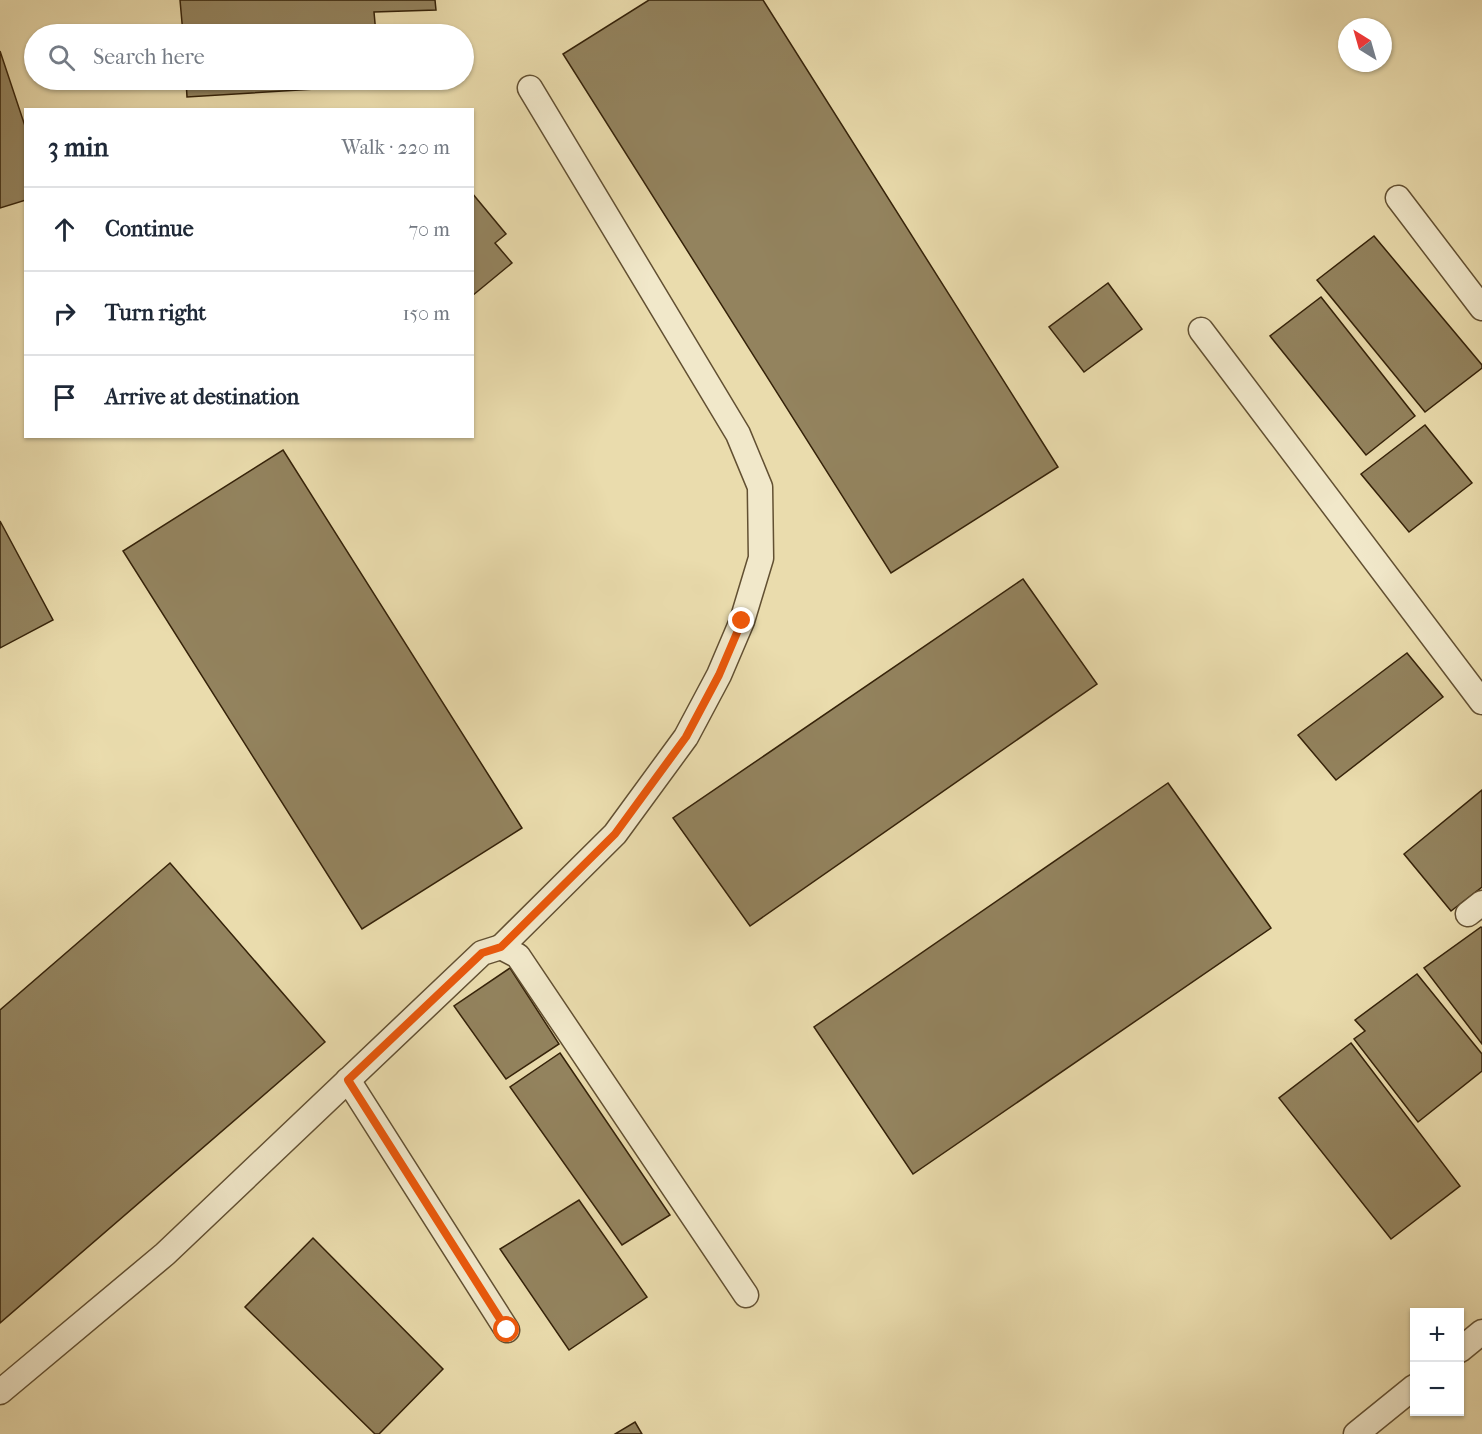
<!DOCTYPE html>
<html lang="en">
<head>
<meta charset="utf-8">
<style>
  body { margin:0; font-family:"IM FELL French Canon",serif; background:#f6f6f7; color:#1f2937 }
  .controls { position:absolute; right:18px; bottom:18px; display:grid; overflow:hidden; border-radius:0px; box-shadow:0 2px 4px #0004 }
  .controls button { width:54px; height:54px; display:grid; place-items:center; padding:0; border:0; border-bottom:2px solid #e0e1e3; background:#fff; color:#1f2937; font:30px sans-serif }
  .compass { position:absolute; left:1338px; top:18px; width:54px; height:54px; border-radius:50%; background:#fff; box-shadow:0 2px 4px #0004; rotate:323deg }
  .stop { position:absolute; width:18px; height:18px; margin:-14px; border:4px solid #ea580c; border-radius:50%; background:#fff }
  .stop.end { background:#ea580c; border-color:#fff; box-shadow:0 2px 6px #0008 }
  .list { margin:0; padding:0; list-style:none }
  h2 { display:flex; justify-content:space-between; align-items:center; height:78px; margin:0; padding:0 24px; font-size:26px }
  h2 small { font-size:20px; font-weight:400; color:#747a83 }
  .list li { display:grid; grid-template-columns:39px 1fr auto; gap:18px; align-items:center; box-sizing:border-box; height:84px; padding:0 24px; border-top:2px solid #e0e1e3 }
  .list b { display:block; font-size:22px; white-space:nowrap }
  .list em { font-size:20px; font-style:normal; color:#747a83 }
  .icon { flex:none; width:33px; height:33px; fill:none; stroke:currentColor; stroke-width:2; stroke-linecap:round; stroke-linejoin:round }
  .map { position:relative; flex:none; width:1482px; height:1434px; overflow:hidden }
  .search { position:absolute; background:#fff; box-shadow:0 2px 4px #0004; left:24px; top:24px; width:450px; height:66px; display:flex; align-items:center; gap:15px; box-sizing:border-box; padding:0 21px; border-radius:33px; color:#747a83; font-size:22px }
  .panel { position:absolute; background:#fff; box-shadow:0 2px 4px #0004; left:24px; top:108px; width:450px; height:330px; border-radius:0px }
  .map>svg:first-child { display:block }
</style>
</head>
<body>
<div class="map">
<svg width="1482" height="1434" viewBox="0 0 1482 1434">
  <rect width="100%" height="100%" fill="#eadcad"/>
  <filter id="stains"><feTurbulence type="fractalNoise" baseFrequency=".00333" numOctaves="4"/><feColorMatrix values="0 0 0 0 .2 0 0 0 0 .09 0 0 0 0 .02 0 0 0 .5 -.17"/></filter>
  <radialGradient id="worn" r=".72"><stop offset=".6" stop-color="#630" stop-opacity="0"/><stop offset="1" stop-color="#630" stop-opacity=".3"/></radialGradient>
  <g fill="#93835e" stroke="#352209" stroke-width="1.5">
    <polygon points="180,0 435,0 436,10 374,12 376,34 183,34"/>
    <polygon points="649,0 763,0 1058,467 891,573 563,54"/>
    <polygon points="0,51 26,129 26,200 0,208"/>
    <polygon points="186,80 381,80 381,85 187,97"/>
    <polygon points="472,193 506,234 495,243 512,263 472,296"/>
    <polygon points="1374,236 1482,365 1482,368 1425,412 1317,280"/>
    <polygon points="1108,283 1142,329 1084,372 1049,327"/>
    <polygon points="1321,297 1415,416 1366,455 1270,336"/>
    <polygon points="1425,425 1472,483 1409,532 1361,474"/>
    <polygon points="283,450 522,828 362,929 123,551"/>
    <polygon points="0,521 53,620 0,648"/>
    <polygon points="1023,579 1097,684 750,926 673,818"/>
    <polygon points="1407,653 1443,697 1336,780 1298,735"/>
    <polygon points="1168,783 1271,928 913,1174 814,1027"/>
    <polygon points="1482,790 1482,887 1451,911 1404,854"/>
    <polygon points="170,863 325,1042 0,1323 0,1010"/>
    <polygon points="1481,927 1482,928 1482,1044 1424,968"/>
    <polygon points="510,968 559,1044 506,1079 454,1006"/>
    <polygon points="1417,974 1482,1054 1482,1071 1418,1122 1354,1039 1365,1031 1355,1020"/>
    <polygon points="1351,1043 1460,1186 1391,1239 1279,1098"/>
    <polygon points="560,1053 670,1215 622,1245 510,1087"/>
    <polygon points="579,1200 647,1297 569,1350 500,1249"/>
    <polygon points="313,1238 443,1369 379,1434 375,1434 245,1307"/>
    <polygon points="635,1422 642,1434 615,1434"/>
  </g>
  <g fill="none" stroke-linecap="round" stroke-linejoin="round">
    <defs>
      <g id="street">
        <polyline points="1398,198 1482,308"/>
        <polyline points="1201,330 1482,702"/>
        <polyline points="1468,914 1482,903"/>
        <polyline points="501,947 615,834 686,737 719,675 742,621 761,558 760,487 738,434 530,88"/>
        <polyline points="348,1080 507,1330"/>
        <polyline points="1460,1350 1482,1332"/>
        <polyline points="0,1392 165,1254 482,953 501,947 518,956 746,1295"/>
        <polyline points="1356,1434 1414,1387"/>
      </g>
    </defs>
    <use href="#street" stroke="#625032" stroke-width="27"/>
    <use href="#street" stroke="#f1e8ca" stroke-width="24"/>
  </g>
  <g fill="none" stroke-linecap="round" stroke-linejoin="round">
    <polyline stroke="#ea580c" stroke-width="8" points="507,1330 348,1080 482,953 501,947 615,834 686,737 719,675 742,621"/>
  </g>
  <rect width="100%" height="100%" filter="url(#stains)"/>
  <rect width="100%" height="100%" fill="url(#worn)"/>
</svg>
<div class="controls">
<button>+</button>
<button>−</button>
</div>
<svg class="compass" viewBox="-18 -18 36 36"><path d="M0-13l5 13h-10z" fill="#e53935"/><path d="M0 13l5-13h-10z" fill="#747a83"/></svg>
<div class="stop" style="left:507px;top:1330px"></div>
<div class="stop end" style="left:742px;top:621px"></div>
<div class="search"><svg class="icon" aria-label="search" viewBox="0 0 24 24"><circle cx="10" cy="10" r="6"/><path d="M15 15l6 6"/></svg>Search here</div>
<section class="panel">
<h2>3 min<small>Walk · 220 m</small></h2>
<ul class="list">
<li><svg class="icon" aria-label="ahead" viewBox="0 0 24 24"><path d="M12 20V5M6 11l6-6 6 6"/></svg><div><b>Continue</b></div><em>70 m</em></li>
<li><svg class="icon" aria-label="right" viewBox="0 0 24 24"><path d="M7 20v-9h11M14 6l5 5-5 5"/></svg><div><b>Turn right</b></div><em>150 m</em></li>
<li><svg class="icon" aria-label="arrive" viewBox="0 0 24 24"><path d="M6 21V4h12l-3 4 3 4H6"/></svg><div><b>Arrive at destination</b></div></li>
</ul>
</section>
</div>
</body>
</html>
